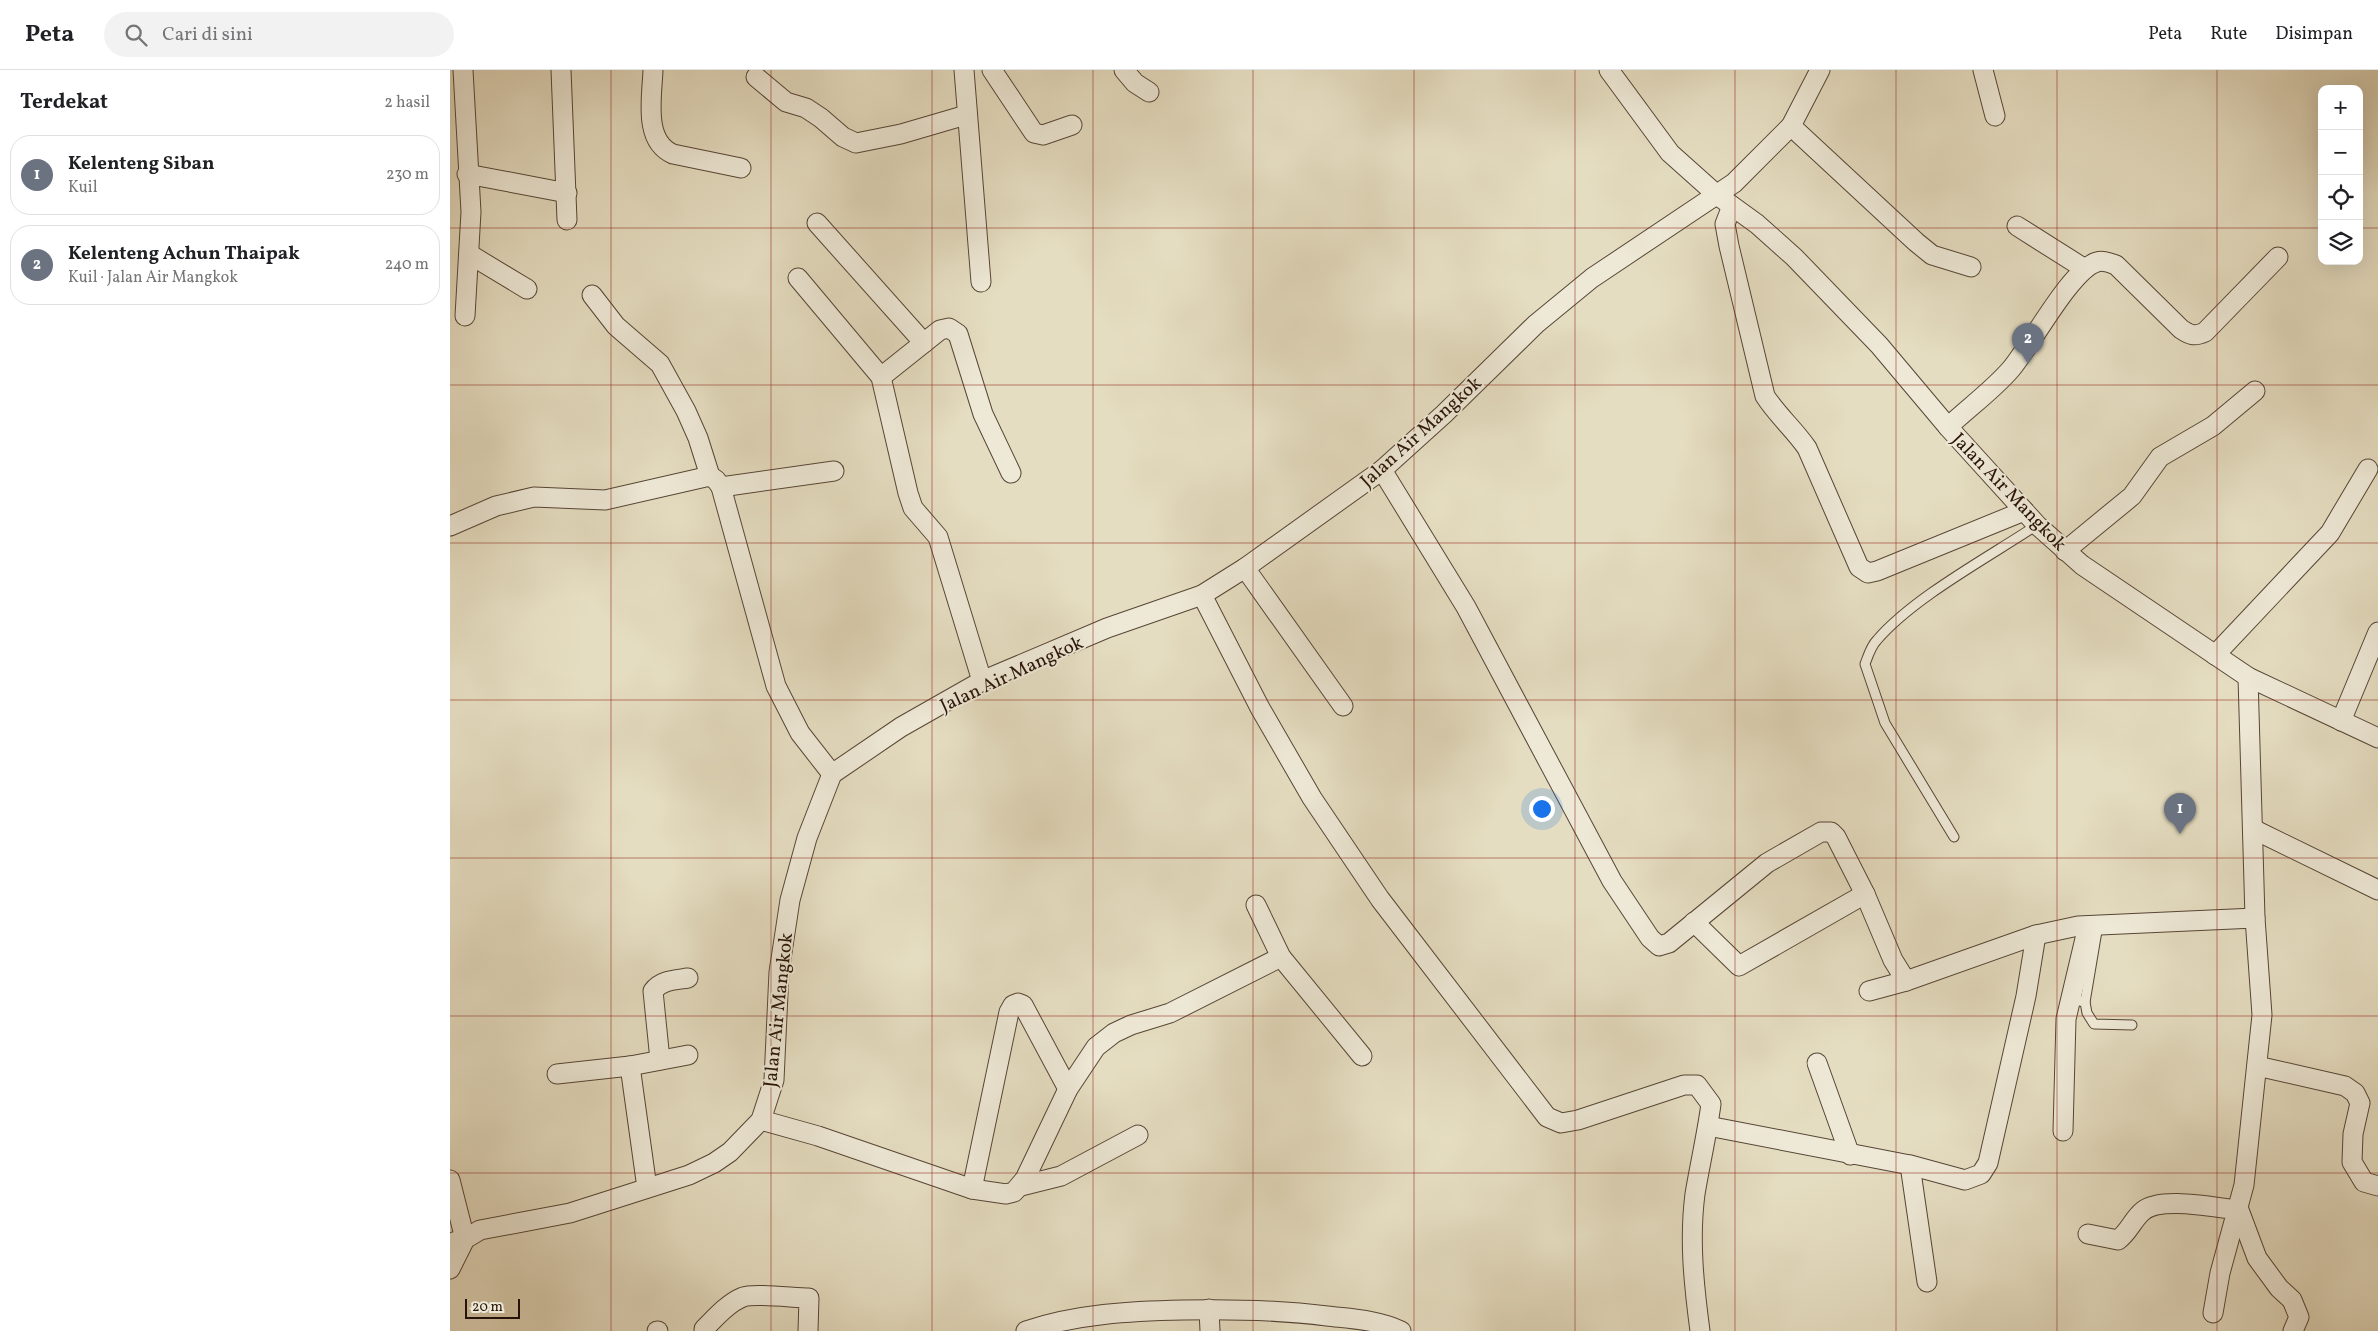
<!DOCTYPE html>
<html lang="id">
<head>
<meta charset="utf-8">
<style>
  body { margin:0; font-family:Vollkorn,serif; background:#f2f2f2; color:#202124 }
  .controls { position:absolute; right:15px; top:15px; display:grid; overflow:hidden; border-radius:10px; box-shadow:0 5px 20px #0002 }
  .controls button { width:45px; height:45px; display:grid; place-items:center; padding:0; border:0; border-bottom:1px solid #e0e0e0; background:#fff; color:#202124; font:25px sans-serif }
  .scale { position:absolute; left:15px; bottom:12px; width:55px; box-sizing:border-box; padding-left:5px; border:2px solid #281308; border-top:0; font-size:14px; line-height:18px; white-space:nowrap; color:#281308; -webkit-text-stroke:4px #eee9d7; paint-order:stroke }
  .you { position:absolute; left:1091px; top:738px; width:18px; height:18px; margin:-12px; border:4px solid #fff; border-radius:50%; background:#1a73e8; box-shadow:0 0 0 8px #1a73e833 }
  .badge { display:grid; place-items:center; width:32px; height:32px; border-radius:50%; background:#ea580c; color:#fff; font-size:16px; font-weight:700 }
  .pin { position:absolute; translate:-50% -41px; filter:drop-shadow(0 1px 2px #0008) }
  .pin::after { content:''; position:absolute; top:26px; width:18px; height:15px; background:inherit; clip-path:polygon(0 0,100% 0,50% 100%) }
  .list { margin:0; padding:0; list-style:none }
  h2 { display:flex; justify-content:space-between; align-items:center; height:65px; margin:0; padding:0 20px; font-size:21px }
  h2 small { font-size:16px; font-weight:400; color:#757577 }
  .list li { display:grid; grid-template-columns:32px 1fr auto; gap:15px; align-items:center; box-sizing:border-box; height:80px; margin:0 10px 10px; padding:0 10px; border:1px solid #e0e0e0; border-radius:20px }
  .list b { display:block; font-size:19px; white-space:nowrap }
  .list p { margin:0; font-size:16px; white-space:nowrap; color:#757577 }
  .list em { font-size:16px; font-style:normal; color:#757577 }
  .icon { flex:none; width:28px; height:28px; fill:none; stroke:currentColor; stroke-width:2; stroke-linecap:round; stroke-linejoin:round }
  .map { position:relative; flex:none; width:1928px; height:1261px; overflow:hidden }
  header { display:flex; align-items:center; gap:30px; box-sizing:border-box; height:70px; padding:0 25px; background:#fff; border-bottom:1px solid #e0e0e0 }
  header strong { font-size:24px }
  nav { display:flex; gap:28px; margin-inline-start:auto; font-size:18px }
  .search { width:350px; height:45px; background:#f2f2f2; display:flex; align-items:center; gap:12px; box-sizing:border-box; padding:0 18px; border-radius:28px; color:#757577; font-size:19px }
  main { display:flex }
  aside { flex:1; background:#fff }
  .map>svg:first-child { display:block }
</style>
</head>
<body>
<header>
<strong>Peta</strong>
<div class="search"><svg class="icon" aria-label="search" viewBox="0 0 24 24"><circle cx="10" cy="10" r="6"/><path d="M15 15l6 6"/></svg>Cari di sini</div>
<nav><a>Peta</a><a>Rute</a><a>Disimpan</a></nav>
</header>
<main>
<aside>
<h2>Terdekat<small>2 hasil</small></h2>
<ul class="list">
<li><span class="badge" style="background:#6b7280">1</span><div><b>Kelenteng Siban</b><p>Kuil</p></div><em>230 m</em></li>
<li><span class="badge" style="background:#6b7280">2</span><div><b>Kelenteng Achun Thaipak</b><p>Kuil · Jalan Air Mangkok</p></div><em>240 m</em></li>
</ul>
</aside>
<div class="map">
<svg width="1928" height="1261" viewBox="0 0 1928 1261">
  <rect width="100%" height="100%" fill="#e5ddc1"/>
  <filter id="stains"><feTurbulence type="fractalNoise" baseFrequency=".004" numOctaves="4"/><feColorMatrix values="0 0 0 0 .2 0 0 0 0 .09 0 0 0 0 .02 0 0 0 .5 -.17"/></filter>
  <radialGradient id="worn" r=".72"><stop offset=".6" stop-color="#630" stop-opacity="0"/><stop offset="1" stop-color="#630" stop-opacity=".3"/></radialGradient>
  <g fill="none" stroke-linecap="round" stroke-linejoin="round">
    <defs>
      <g id="lane">
        <path d="M1504 767 1435 653 1415 594C1418 586 1421 576 1427 570 1464 527 1539 487 1587 455"/>
        <polyline points="1620,929 1635,932 1648,855"/>
        <polyline points="1635,932 1637,943 1644,954 1682,955"/>
      </g>
      <g id="street">
        <polyline points="13,0 21,142 15,246"/>
        <polyline points="111,0 117,150"/>
        <path d="M203 0C202 27 193 71 223 84L291 98"/>
        <polyline points="514,0 531,212"/>
        <polyline points="542,0 584,63 593,65 622,55"/>
        <polyline points="674,0 685,13 699,22"/>
        <polyline points="1159,0 1220,83 1267,125 1307,154 1344,187 1429,275 1498,357 1587,455 1632,495 1798,607 1928,668"/>
        <polyline points="1533,0 1545,46"/>
        <polyline points="306,7 336,32 356,38 371,48 393,67 406,73 451,64 516,45"/>
        <polyline points="1341,56 1466,172 1482,185 1521,197"/>
        <polyline points="17,104 117,123"/>
        <path d="M1282 136 1275 154 1279 176 1315 326C1327 345 1344 359 1357 378L1409 497 1418 503 1427 501 1574 441"/>
        <polyline points="367,153 474,273"/>
        <polyline points="1567,156 1635,199"/>
        <polyline points="19,184 77,219"/>
        <polyline points="348,208 431,307 458,423 463,438 488,467 532,611"/>
        <polyline points="142,225 166,256 210,294 236,341 248,368 260,406"/>
        <polyline points="431,307 490,260 499,258 508,264 533,344 561,403"/>
        <path d="M1498 357C1518 338 1543 320 1561 299 1580 277 1621 199 1647 192 1653 190 1660 193 1666 195L1731 259C1740 265 1744 267 1755 262L1828 187"/>
        <polyline points="932,400 1016,537 1162,811 1200,868 1209,876 1219,873 1317,793 1371,762 1381,762 1386,767 1415,824 1443,890 1456,911 1586,865 1628,856 1805,848"/>
        <polyline points="271,417 384,401"/>
        <polyline points="0,456 46,436 84,427 155,430 260,406 266,410 271,417 326,616 350,663 382,704"/>
        <polyline points="1615,481 1682,426 1710,387 1763,356 1805,321"/>
        <polyline points="795,498 893,636"/>
        <path d="M752 525 810 638 862 728 930 829 1097 1047 1111 1053 1128 1050 1234 1015H1247L1261 1034C1257 1064 1250 1094 1245 1124 1239 1170 1244 1216 1250 1261"/>
        <polyline points="1765,585 1880,463 1918,399"/>
        <polyline points="1891,651 1928,562"/>
        <polyline points="1803,759 1928,820"/>
        <polyline points="806,835 831,887 912,986"/>
        <polyline points="1244,852 1289,896 1415,824"/>
        <polyline points="1419,921 1456,911"/>
        <path d="M210 990 203 921C211 910 225 910 238 908"/>
        <polyline points="1367,993 1400,1085"/>
        <polyline points="180,996 197,1118"/>
        <polyline points="1807,996 1895,1016 1905,1023 1910,1033 1903,1064 1902,1092 1914,1112 1928,1116"/>
        <polyline points="107,1004 180,996 238,985"/>
        <polyline points="311,1050 368,1066 522,1119 556,1124 564,1122 575,1109 618,1019 646,977 664,963 681,955 720,943 831,887"/>
        <polyline points="1258,1056 1460,1095 1515,1110 1531,1104 1538,1093 1576,926 1586,865"/>
        <polyline points="1613,1061 1616,949 1638,856"/>
        <polyline points="1460,1095 1477,1212"/>
        <polyline points="0,1110 15,1169 4,1172"/>
        <polyline points="571,1116 611,1106 688,1065"/>
        <polyline points="522,1119 559,942 563,935 568,933 573,935 618,1019"/>
        <path d="M1638 1164 1668 1170C1679 1162 1683 1149 1693 1141 1711 1126 1766 1138 1789 1140L1807 1188 1829 1218 1842 1230 1849 1247 1843 1261"/>
        <polyline points="0,1199 15,1169 30,1160 120,1143 239,1105 264,1093 280,1082 311,1050 324,1010 329,902 340,830 357,768 382,704 451,657 532,611 657,558 752,525 795,498 932,400 994,344 1086,254 1142,208 1284,113 1341,56 1370,0"/>
        <polyline points="759,1239 760,1261"/>
        <polyline points="1763,1243 1770,1203 1794,1115 1812,945 1805,848 1798,607"/>
        <path d="M254 1259C265 1248 278 1233 293 1227 304 1223 345 1228 359 1228L358 1261"/>
        <polyline points="207,1261 208,1261"/>
        <path d="M576 1261C626 1244 681 1241 733 1240 782 1239 829 1240 877 1246 903 1249 928 1250 951 1261"/>
      </g>
    </defs>
    <use href="#lane" stroke="#574636" stroke-width="11"/>
    <use href="#street" stroke="#574636" stroke-width="21"/>
    <use href="#lane" stroke="#eee9d7" stroke-width="9"/>
    <use href="#street" stroke="#eee9d7" stroke-width="19"/>
  </g>
  <path fill="none" stroke="#8f2418" stroke-width="1" stroke-opacity="0.55" d="M161 0V1261M321 0V1261M482 0V1261M643 0V1261M803 0V1261M964 0V1261M1125 0V1261M1285 0V1261M1446 0V1261M1607 0V1261M1767 0V1261M0 158H1872M1909 158H1928M0 315H1928M0 473H1928M0 630H1928M0 788H1928M0 946H1928M0 1103H1928"/>
  <g text-anchor="middle" stroke-width="4" stroke-linejoin="round" paint-order="stroke">
    <g font-size="19" fill="#281308" stroke="#eee9d7">
      <text transform="translate(970 361) rotate(-42)" y="7">Jalan Air Mangkok</text>
      <text transform="translate(1560 421) rotate(46)" y="7">Jalan Air Mangkok</text>
      <text transform="translate(561 603) rotate(-25)" y="7">Jalan Air Mangkok</text>
      <text transform="translate(327 940) rotate(-84)" y="7">Jalan Air Mangkok</text>
    </g>
  </g>
  <rect width="100%" height="100%" filter="url(#stains)"/>
  <rect width="100%" height="100%" fill="url(#worn)"/>
</svg>
<div class="controls">
<button>+</button>
<button>−</button>
<button><svg class="icon" aria-label="locate" viewBox="0 0 24 24"><circle cx="12" cy="12" r="6"/><path d="M12 2v4M12 18v4M2 12h4M18 12h4"/></svg></button>
<button><svg class="icon" aria-label="layers" viewBox="0 0 24 24"><path d="M12 4l9 5-9 5-9-5zM3 14l9 5 9-5"/></svg></button>
</div>
<div class="scale">20 m</div>
<div class="you"></div>
<div class="pin badge" style="left:1730px;top:764px;background:#6b7280">1</div>
<div class="pin badge" style="left:1578px;top:294px;background:#6b7280">2</div>
</div>
</main>
</body>
</html>
